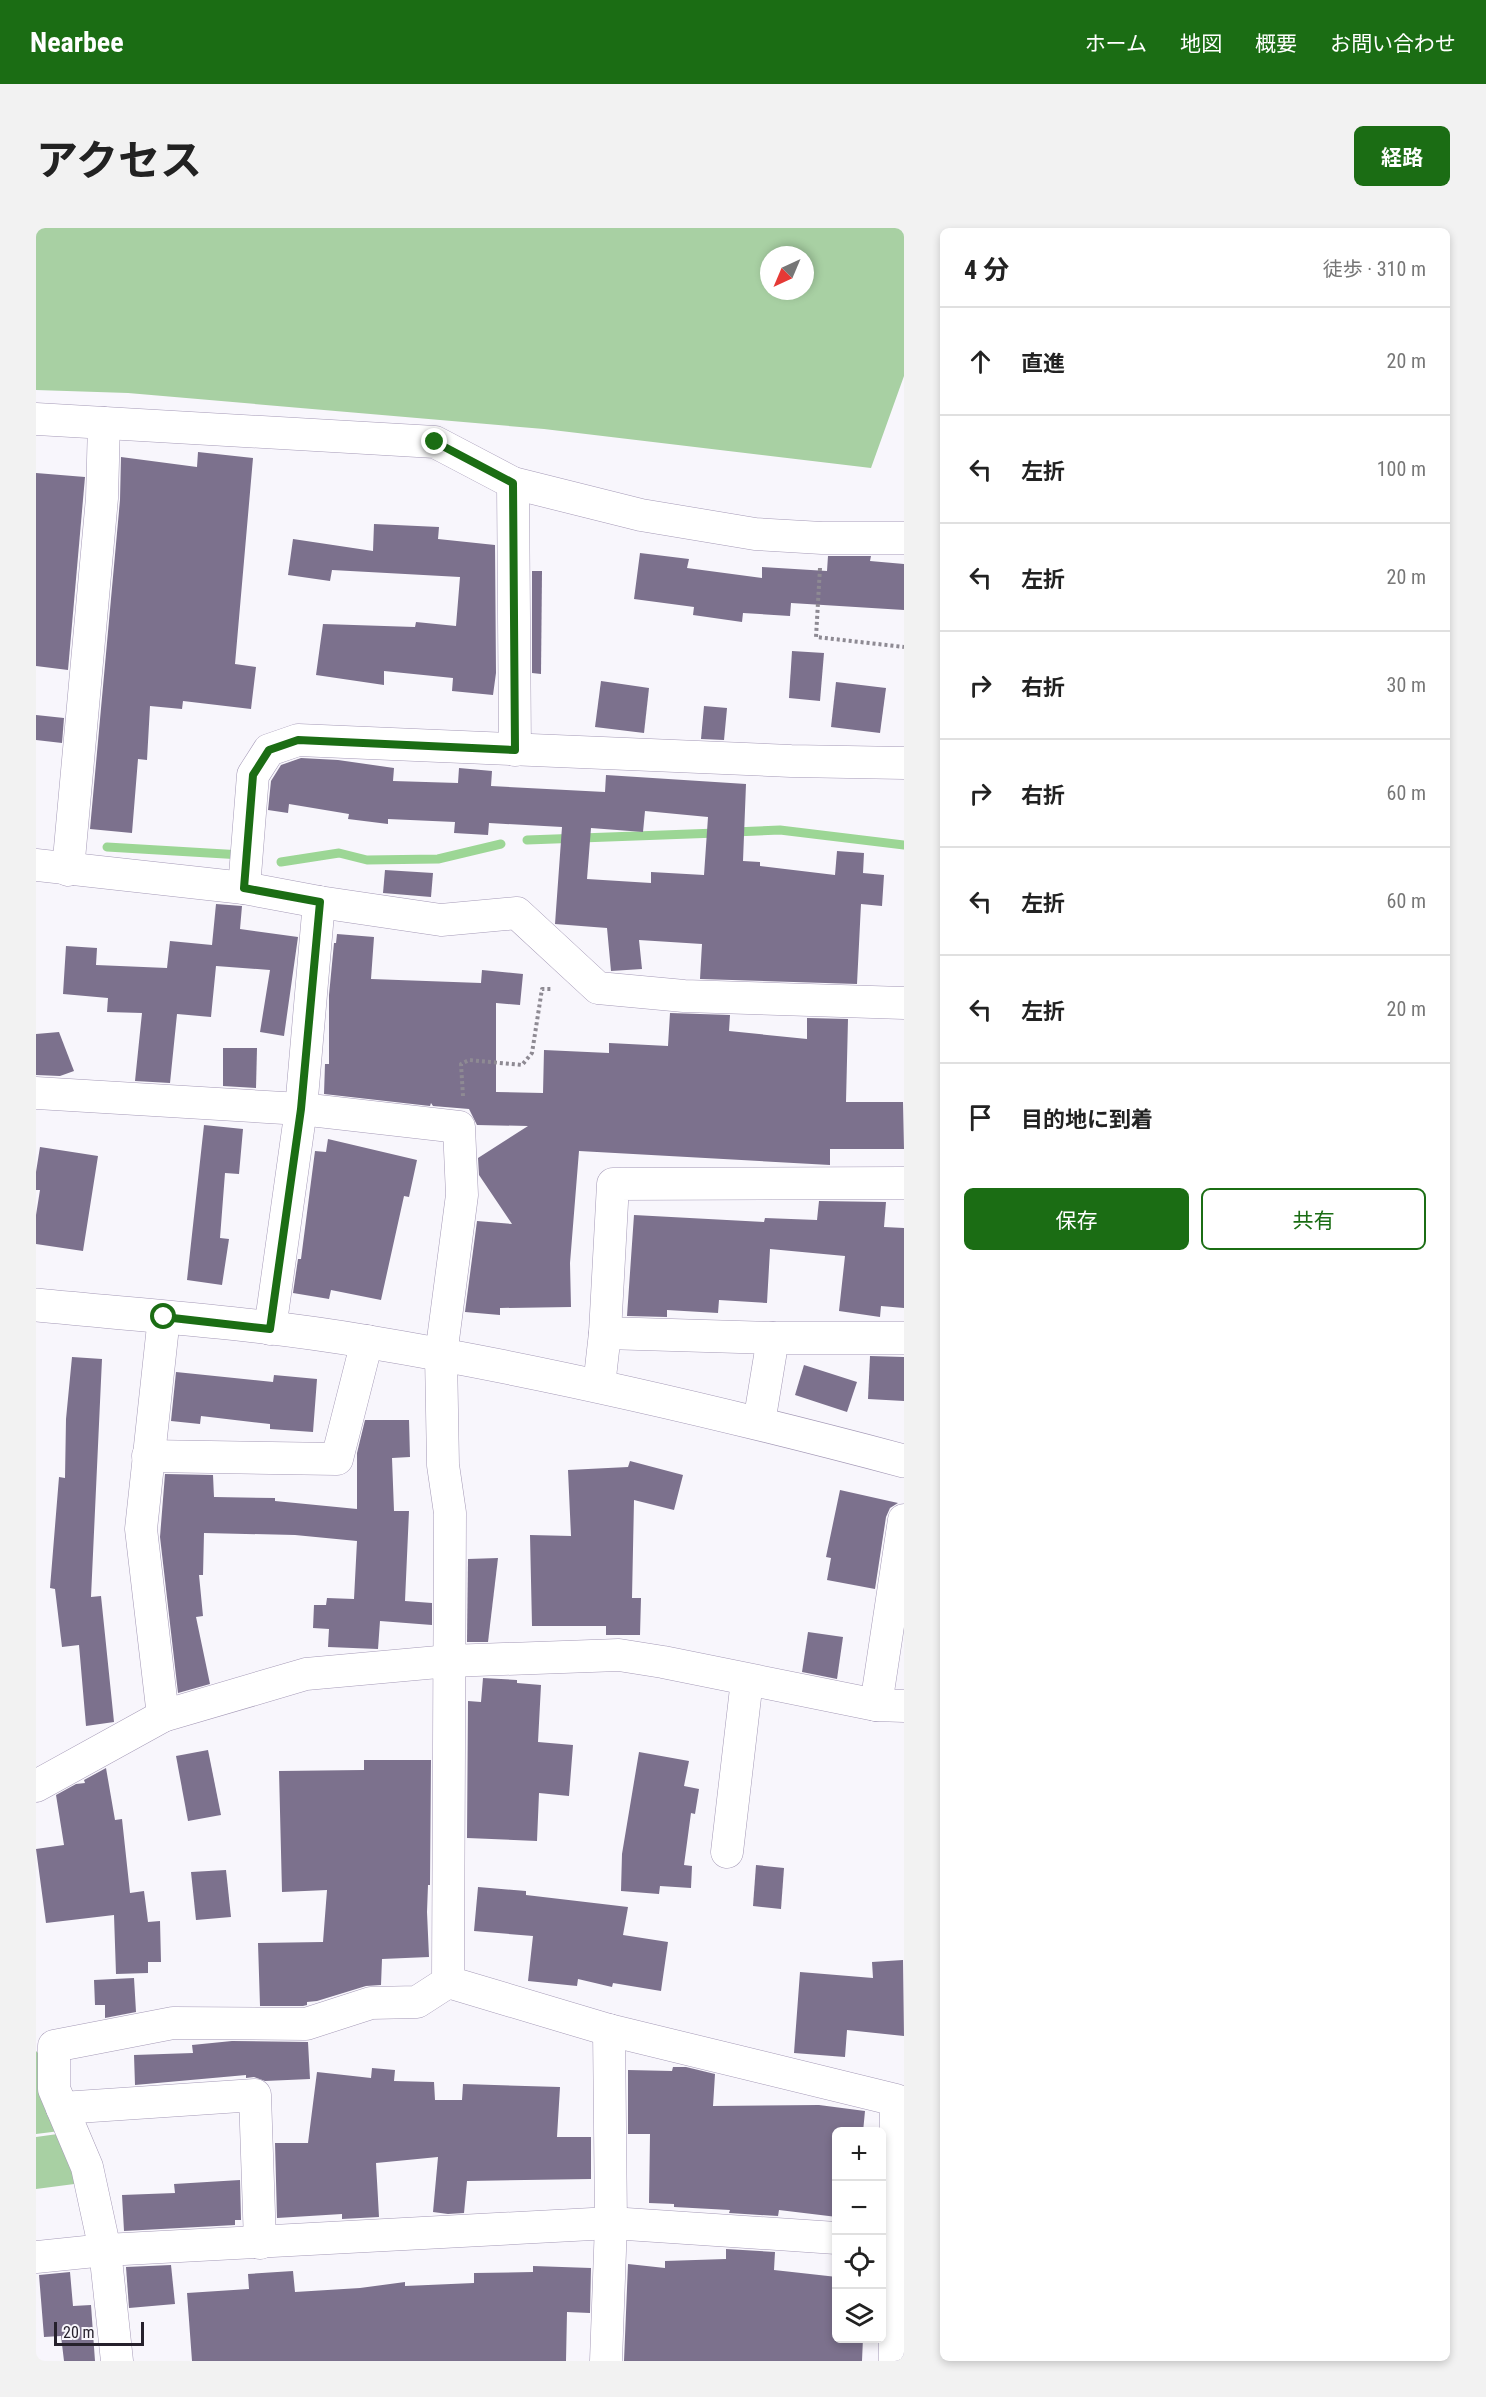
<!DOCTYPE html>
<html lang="ja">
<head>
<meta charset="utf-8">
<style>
  body { margin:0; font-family:"Roboto Condensed","Noto Sans JP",sans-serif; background:#f2f2f2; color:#222 }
  .controls { position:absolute; right:18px; bottom:18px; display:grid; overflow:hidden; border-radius:9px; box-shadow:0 3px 9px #0003 }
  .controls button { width:54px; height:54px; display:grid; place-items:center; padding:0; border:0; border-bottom:2px solid #e0e0e0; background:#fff; color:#222; font:30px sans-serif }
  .compass { position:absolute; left:724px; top:18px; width:54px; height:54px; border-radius:50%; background:#fff; box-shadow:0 3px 9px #0003; rotate:224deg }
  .scale { position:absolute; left:18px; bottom:15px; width:90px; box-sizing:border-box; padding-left:6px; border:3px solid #26212c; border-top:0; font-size:16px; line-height:21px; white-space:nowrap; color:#26212c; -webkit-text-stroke:4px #f8f6fc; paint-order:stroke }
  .stop { position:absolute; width:18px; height:18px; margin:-14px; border:4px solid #1b6d14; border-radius:50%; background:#fff }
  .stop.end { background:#1b6d14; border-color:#fff; box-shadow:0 2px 6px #0008 }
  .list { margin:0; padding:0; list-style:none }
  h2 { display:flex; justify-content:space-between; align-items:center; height:78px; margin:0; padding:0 24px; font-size:26px }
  h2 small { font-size:20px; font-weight:400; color:#767676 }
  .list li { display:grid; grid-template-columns:39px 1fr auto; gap:18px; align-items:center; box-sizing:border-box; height:108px; padding:0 24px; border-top:2px solid #e0e0e0 }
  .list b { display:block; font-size:22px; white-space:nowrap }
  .list em { font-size:20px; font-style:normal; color:#767676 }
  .actions { display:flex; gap:12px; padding:18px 24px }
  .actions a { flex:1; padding:14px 0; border:2px solid #1b6d14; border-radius:9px; text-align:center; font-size:21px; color:#1b6d14 }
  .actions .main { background:#1b6d14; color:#fff }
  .icon { flex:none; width:33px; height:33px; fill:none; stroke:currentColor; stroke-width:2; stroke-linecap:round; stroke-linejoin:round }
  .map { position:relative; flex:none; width:868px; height:2133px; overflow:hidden; border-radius:9px }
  header { display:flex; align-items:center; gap:36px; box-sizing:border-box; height:84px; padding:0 30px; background:#1b6d14; color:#fff }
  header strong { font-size:28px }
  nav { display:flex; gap:33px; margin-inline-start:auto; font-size:21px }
  .intro { display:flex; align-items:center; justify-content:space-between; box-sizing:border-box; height:144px; padding:0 36px }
  h1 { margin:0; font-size:42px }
  .button { padding:15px 27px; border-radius:9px; background:#1b6d14; color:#fff; font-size:21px; font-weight:700 }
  main { display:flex; gap:36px; padding:0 36px }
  aside { flex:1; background:#fff; border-radius:9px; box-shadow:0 3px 9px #0003 }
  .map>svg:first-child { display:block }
</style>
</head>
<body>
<header>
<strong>Nearbee</strong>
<nav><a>ホーム</a><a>地図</a><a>概要</a><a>お問い合わせ</a></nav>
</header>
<div class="intro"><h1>アクセス</h1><a class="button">経路</a></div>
<main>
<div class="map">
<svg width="868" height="2133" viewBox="0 0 868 2133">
  <rect width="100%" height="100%" fill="#f8f6fc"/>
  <g fill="#a8d0a3" fill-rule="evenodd">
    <path d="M0 0H868V148L835 240 508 201 92 165 0 162ZM733 27H769V63H733Z"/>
    <polygon points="0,1823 12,1835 24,1903 0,1906"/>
    <polygon points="29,1905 46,1955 0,1961 0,1909"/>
  </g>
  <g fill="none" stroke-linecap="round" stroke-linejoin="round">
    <g stroke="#9cd695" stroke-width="9">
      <polyline points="698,604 744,602 868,617"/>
      <polyline points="491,612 681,605"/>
      <polyline points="71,619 206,627"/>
      <polyline points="245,634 303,625 331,632 402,631 465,616"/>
    </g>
  </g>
  <g fill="#7c718d" fill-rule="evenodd">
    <polygon points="162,224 217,230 199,436 220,439 215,481 147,473 146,481 114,478 111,532 102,531 96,605 54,601 84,272 85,229 161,239"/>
    <polygon points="0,245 49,249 32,442 0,438"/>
    <polygon points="338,296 403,299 402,311 459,317 460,445 457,467 416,463 417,450 348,443 348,457 280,447 287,396 379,399 380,394 420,398 424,349 296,342 294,353 252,347 257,311 337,323"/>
    <polygon points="604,325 653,331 651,340 726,350 726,339 791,343 792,328 835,328 834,333 868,336 868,382 755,375 754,388 707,385 706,394 657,387 658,379 598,371"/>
    <polygon points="496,343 506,343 505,446 496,445"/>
    <polygon points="756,423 788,425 784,473 753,470"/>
    <polygon points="565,453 613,460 608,505 559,499"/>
    <polygon points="800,454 850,460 844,505 795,499"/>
    <polygon points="668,478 691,480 688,512 665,511"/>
    <polygon points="0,487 28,490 26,515 0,512"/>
    <path d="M265 530 302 532 358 540 357 553 422 555 423 540 456 543 455 558 569 564 570 547 710 556 707 633 724 634V638L799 647 801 623 828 625 827 645 848 647 846 678 825 676 821 756 664 751 666 716 603 712 606 741 575 743 571 700 519 696 526 599 453 595 452 607 418 605 419 594 352 591V596L312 591 313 586 253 576 252 585 232 582 235 553 245 537ZM609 583 672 589 668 647 615 644V655L551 651 555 600 607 604Z"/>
    <polygon points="349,642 397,645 395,669 347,665"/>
    <polygon points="180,676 206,678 204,701 262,709 248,808 224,804 234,742 180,738 175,789 141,786 134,855 99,853 106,785 71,784 72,770 27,766 30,718 61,720 60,737 131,740 134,713 176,717"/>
    <polygon points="301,706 338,709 335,751 445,755 446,742 487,746 484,777 460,775 460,864 507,865 508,822 573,825 573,815 632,818 634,785 694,787 693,803 771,811 771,790 812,791 810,874 867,874 868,921 794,921 794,937 543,923 534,1035 535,1079 464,1080 464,1087 429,1084 441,993 476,996 443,947 442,930 492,898 441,897 433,881 397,878 395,875 394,878 288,866 289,836 293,836 293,767 298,715 300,715"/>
    <polygon points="23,804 38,843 24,848 0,847 0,806"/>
    <polygon points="187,820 221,820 220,860 187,858"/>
    <polygon points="168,897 207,901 203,946 189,945 184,1010 193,1011 186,1057 151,1052"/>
    <polygon points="292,911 381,932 373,969 368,968 345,1072 295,1062 293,1071 257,1065 262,1031 265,1031 279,923 290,924"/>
    <polygon points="4,919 62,928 47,1023 0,1016 0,987 4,962 0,962 0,944"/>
    <polygon points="783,973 850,974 848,999 868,1000 868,1080 845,1078 844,1089 803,1083 809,1028 734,1021 731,1075 683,1072 682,1085 631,1082 631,1089 591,1088 598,987 728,994 729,990 781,992"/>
    <polygon points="834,1128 868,1129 868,1173 832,1171"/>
    <polygon points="36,1129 66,1131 55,1369 65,1368 78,1494 50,1498 43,1417 26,1419 19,1361 14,1360 23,1249 29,1250 30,1191"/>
    <polygon points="768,1137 821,1154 811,1184 759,1167"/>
    <polygon points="140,1144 237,1154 238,1147 281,1151 277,1204 234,1201 234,1196 165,1188 164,1196 135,1193"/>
    <polygon points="329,1192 373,1192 374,1229 356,1230 358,1283 373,1283 369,1373 396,1375 396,1397 344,1393 342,1421 292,1419 293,1401 277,1400 278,1377 290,1377 291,1370 318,1371 321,1313 259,1307 168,1305 167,1347 163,1347 167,1388 160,1389 174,1456 142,1465 124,1309 129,1246 177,1247 178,1269 239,1270 239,1273 321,1281 321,1225"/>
    <polygon points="594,1233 647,1247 638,1282 598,1272 596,1370 605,1370 604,1407 570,1407 570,1398 496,1398 494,1307 535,1308 532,1242 592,1239"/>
    <polygon points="804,1262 862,1275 854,1280 850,1289 839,1361 791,1352 795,1330 790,1329"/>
    <polygon points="462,1330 452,1414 431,1414 432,1331"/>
    <polygon points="772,1404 807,1409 801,1451 766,1444"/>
    <polygon points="447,1450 481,1452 481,1455 505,1457 502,1514 537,1517 533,1568 503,1565 501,1613 431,1610 432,1473 445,1474"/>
    <polygon points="172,1522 185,1587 152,1593 140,1528"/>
    <polygon points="603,1524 653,1533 648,1558 663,1561 659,1586 655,1585 648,1637 656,1638 655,1660 624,1658 623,1666 585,1663 586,1626"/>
    <polygon points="328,1532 395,1532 394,1657 392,1657 391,1684 393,1729 346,1731 345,1757 330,1758 281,1773 271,1774 271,1777 267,1778 224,1778 222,1715 287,1714 291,1662 246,1664 243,1543 328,1542"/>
    <polygon points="70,1540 79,1592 86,1591 94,1665 108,1663 112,1694 124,1693 125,1734 112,1734 112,1745 80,1746 78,1687 10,1695 0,1621 28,1617 20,1567 40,1556 49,1555 48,1552"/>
    <polygon points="720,1637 748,1640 745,1681 717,1678"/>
    <polygon points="190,1642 195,1689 160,1692 155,1644"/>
    <polygon points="442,1659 490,1663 490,1667 592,1679 587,1707 632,1714 625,1763 577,1755 576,1759 542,1751 541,1758 492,1753 497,1708 438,1703"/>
    <polygon points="867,1732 868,1808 811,1802 809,1829 758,1825 764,1744 837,1750 836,1734"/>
    <polygon points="98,1750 100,1784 69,1790 69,1777 59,1777 58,1752"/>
    <polygon points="196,1813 272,1814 274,1851 229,1853 218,1849 210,1850 210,1847 99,1857 98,1827 157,1825 156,1817"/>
    <polygon points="637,1839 650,1839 679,1846 677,1878 783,1877 829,1883 827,1904 801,1904 801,1989 743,1982 742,1988 693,1985 694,1982 638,1979 638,1976 613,1975 614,1906 592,1906 592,1842 636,1843"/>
    <polygon points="336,1840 359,1842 358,1853 398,1854 399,1872 426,1872 427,1856 524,1859 521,1909 555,1909 555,1951 431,1953 428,1985 412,1986 397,1984 402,1929 340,1935 343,1989 306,1991 306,1986 241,1990 239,1915 272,1915 281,1844 335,1850"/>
    <polygon points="204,1952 205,1992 199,1992 199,1997 88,2003 86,1967 139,1965 138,1956"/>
    <polygon points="690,2021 739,2024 738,2042 801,2049 801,2110 827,2110 826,2133 588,2133 592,2036 629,2040 629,2033 690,2031"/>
    <polygon points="135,2037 139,2076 93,2080 90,2039"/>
    <polygon points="497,2038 555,2040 554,2085 531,2084 530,2133 156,2133 151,2065 213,2061 212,2046 257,2043 259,2064 324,2060 369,2054 369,2058 438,2055 438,2045 497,2044"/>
    <polygon points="34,2044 37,2078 55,2077 59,2133 28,2133 25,2108 8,2109 3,2047"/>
  </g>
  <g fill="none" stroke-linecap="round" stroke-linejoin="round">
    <defs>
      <g id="minor">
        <polyline points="0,191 399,214 477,255 605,287 719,306 786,310 868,310"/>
        <polyline points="477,255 479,522"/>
        <polyline points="0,637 208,660 283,674 405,692 481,685 562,760 648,768 868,775"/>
        <polyline points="32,642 66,270 68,195"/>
        <polyline points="208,660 217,547 233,522 262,512 755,533 868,535"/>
        <polyline points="0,865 265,881 423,899 426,967 405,1127 407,1237 414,1285 412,1754 573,1802 860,1872 858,2013 859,2133"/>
        <polyline points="234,1101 265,881 283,674"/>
        <polyline points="569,1105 737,1110"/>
        <polyline points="563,1158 569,1105 577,956 868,955"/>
        <polyline points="723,1195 737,1110 868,1110"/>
        <polyline points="112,1228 301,1231 331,1113"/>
        <polyline points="840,1477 868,1292"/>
        <polyline points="127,1488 105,1301 128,1089"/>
        <polyline points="0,1558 127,1488 270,1446 413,1433 583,1427 627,1434 840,1477 868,1478"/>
        <polyline points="691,1624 711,1452"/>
        <polyline points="26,1880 219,1867 224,2015"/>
        <polyline points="0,2029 69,2022 575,1995 800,2010"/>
        <polyline points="81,2133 69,2022 51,1939 18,1861 18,1818 137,1795 270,1796 335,1775 381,1774 412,1754"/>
        <polyline points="570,2133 575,1995 573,1802"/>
      </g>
      <path id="tertiary" d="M0 1077C111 1088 223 1095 333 1114 514 1144 691 1186 868 1233"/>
    </defs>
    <use href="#minor" stroke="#a59ab7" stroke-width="33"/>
    <use href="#tertiary" stroke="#a59ab7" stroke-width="34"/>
    <g stroke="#8e8a93" stroke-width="4" stroke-dasharray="3 3" stroke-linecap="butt">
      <polyline points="784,340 780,409 868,419"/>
      <polyline points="427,868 425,836 433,832 486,837 496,825 506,761 516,761"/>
    </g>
    <use href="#minor" stroke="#fff" stroke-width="32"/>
    <use href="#tertiary" stroke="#fff" stroke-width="33"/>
  </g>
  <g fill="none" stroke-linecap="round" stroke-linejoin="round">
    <polyline stroke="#1b6d14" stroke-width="8" points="128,1089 234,1101 265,881 284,674 208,660 217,547 233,522 262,512 479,522 477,255 399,214"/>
  </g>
</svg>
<div class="controls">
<button>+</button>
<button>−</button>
<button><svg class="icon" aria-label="locate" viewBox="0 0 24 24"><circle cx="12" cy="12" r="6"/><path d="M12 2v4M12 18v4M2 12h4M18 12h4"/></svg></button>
<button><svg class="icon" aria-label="layers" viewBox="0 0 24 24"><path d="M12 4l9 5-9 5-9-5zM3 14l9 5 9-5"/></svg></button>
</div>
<svg class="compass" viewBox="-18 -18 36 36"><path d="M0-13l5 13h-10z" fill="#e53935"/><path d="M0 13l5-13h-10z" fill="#767676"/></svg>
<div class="scale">20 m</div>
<div class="stop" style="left:128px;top:1089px"></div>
<div class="stop end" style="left:399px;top:214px"></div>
</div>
<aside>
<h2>4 分<small>徒歩 · 310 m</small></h2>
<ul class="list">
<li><svg class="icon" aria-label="ahead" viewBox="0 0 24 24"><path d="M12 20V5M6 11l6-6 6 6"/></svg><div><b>直進</b></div><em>20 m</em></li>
<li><svg class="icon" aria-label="left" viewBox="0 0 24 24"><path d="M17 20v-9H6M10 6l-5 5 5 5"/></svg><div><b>左折</b></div><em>100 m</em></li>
<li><svg class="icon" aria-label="left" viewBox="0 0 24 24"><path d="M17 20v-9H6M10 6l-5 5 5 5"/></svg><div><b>左折</b></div><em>20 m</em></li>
<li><svg class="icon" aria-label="right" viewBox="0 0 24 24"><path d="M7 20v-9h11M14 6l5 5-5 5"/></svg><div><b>右折</b></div><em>30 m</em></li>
<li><svg class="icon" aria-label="right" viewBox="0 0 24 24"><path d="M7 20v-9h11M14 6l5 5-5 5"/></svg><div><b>右折</b></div><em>60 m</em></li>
<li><svg class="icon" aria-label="left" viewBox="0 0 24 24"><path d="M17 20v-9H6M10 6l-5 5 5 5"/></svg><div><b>左折</b></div><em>60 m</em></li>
<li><svg class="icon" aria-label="left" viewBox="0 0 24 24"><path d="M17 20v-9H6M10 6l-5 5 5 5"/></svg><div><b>左折</b></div><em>20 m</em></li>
<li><svg class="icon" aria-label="arrive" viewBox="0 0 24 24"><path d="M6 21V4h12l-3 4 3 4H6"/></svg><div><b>目的地に到着</b></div></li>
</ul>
<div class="actions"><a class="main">保存</a><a>共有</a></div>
</aside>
</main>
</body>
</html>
